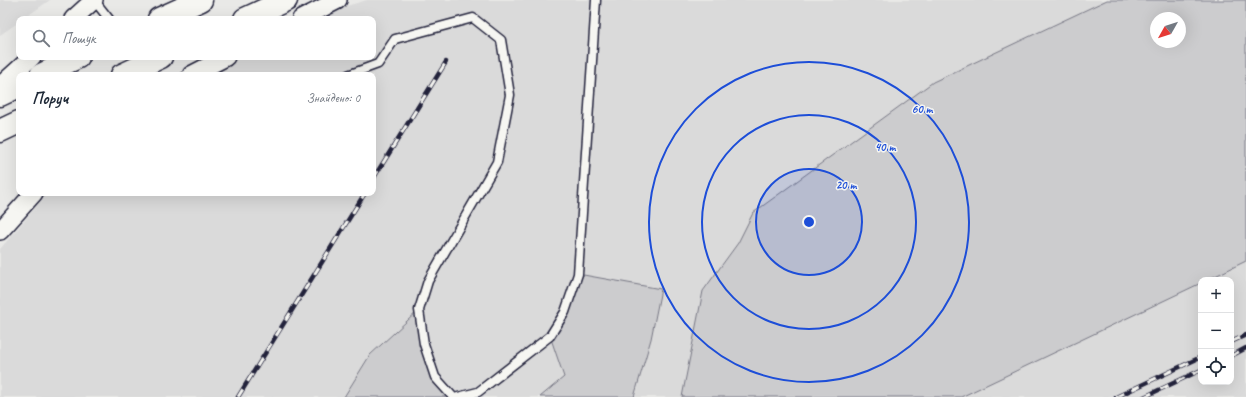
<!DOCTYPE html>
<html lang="uk">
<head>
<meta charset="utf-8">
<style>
  body { margin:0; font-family:Caveat,sans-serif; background:#f6f6f7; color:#1f2937 }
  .controls { position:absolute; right:12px; bottom:12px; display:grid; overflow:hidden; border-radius:8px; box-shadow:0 4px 16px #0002 }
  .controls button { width:36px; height:36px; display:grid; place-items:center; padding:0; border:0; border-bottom:1px solid #e0e1e3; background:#fff; color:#1f2937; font:20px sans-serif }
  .compass { position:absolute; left:1150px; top:12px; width:36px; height:36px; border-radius:50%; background:#fff; box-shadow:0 4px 16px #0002; rotate:231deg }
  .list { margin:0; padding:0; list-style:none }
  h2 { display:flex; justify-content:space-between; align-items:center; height:52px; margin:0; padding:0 16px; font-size:17px }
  h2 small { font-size:13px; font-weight:400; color:#747a83 }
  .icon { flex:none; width:22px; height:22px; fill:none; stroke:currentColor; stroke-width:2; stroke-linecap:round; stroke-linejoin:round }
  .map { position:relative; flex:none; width:1246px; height:397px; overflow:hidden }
  .search { position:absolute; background:#fff; box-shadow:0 4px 16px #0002; left:16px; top:16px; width:360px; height:44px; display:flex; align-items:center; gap:10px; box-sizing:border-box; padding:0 14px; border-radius:8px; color:#747a83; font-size:15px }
  .panel { position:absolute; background:#fff; box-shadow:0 4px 16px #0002; left:16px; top:72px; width:360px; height:124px; border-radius:8px }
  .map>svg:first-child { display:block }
</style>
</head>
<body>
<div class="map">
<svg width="1246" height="397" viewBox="0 0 1246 397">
  <rect width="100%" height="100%" fill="#e9e9e7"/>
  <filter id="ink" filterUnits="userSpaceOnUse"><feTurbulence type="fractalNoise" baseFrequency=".025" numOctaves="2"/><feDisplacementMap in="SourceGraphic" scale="8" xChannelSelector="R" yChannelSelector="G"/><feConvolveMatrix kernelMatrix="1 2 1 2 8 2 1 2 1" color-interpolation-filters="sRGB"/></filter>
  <g filter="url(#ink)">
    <g fill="#dadada" fill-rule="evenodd">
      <polygon points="0,0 50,0 23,19 19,19 19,22 0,35"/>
      <path d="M367 0H1246V397H0V249L48 193H373V75H204L236 57H373V19H311L322 13ZM1156 18H1180V42H1156ZM1201 280H1231V382H1201Z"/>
    </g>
    <g fill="#ccccce" stroke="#777784" fill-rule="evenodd">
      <path d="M1107 0H1246V261L1207 280H1201V283L961 397H682L703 291 738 243 753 213 933 82ZM1156 18H1180V42H1156Z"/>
      <polygon points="578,274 661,289 651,339 634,397 540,397 564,377 550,336"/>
      <polygon points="419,310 435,377 453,397 344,397 370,355"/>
    </g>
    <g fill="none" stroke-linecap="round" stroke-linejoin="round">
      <defs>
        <g id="lane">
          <polyline points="94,0 109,19"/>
          <polyline points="348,75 378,64 395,39 473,18 501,40 510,95 497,162 428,281 419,310 424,344 435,377 453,397"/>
          <polyline points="458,397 478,392 550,336 565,312 578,274 596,0"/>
        </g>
        <g id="street">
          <polyline points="73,19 94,0"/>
          <polyline points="301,19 338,0"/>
          <polyline points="191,75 226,57"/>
          <polyline points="0,86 32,57"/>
          <polyline points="0,231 34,193"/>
        </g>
        <g id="primary">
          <polyline points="159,19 201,0"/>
          <polyline points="245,19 286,0"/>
          <polyline points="41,75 78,57"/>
          <polyline points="122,75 161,57"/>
          <polyline points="0,95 19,86"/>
          <polyline points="0,131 19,122"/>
        </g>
      </defs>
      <use href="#lane" stroke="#22223b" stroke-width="11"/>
      <use href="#street" stroke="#22223b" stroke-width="20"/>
      <use href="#primary" stroke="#22223b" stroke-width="25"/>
      <use href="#lane" stroke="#f6f6f2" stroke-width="8"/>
      <use href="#street" stroke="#f6f6f2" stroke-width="17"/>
      <use href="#primary" stroke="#f6f6f2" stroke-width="22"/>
      <defs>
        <g id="rail">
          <polyline points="373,179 446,62"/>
          <polyline points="1231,342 1246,335"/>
          <polyline points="1231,356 1246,348"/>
          <polyline points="238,397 365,193"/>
          <polyline points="1116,397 1201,357"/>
          <polyline points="1144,397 1201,370"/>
        </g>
      </defs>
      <use href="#rail" stroke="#22223b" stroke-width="4.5"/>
      <use href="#rail" stroke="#f6f6f2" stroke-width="3" stroke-dasharray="9" stroke-linecap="butt"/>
    </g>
  </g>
  <circle cx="809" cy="222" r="53" fill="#1d4ed8" fill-opacity=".12"/>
  <g fill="none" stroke="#1d4ed8" stroke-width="2">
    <circle cx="809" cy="222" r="53"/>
    <circle cx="809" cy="222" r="107"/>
    <circle cx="809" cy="222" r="160"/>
  </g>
  <circle cx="809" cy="222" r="6" fill="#1d4ed8" stroke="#f6f6f2" stroke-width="2"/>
  <g font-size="12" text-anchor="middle" font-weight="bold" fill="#1d4ed8" stroke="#f6f6f2" stroke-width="3" stroke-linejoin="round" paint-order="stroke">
    <text x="922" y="113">60 m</text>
    <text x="885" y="151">40 m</text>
    <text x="846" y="189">20 m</text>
  </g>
</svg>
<div class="controls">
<button>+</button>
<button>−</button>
<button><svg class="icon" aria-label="locate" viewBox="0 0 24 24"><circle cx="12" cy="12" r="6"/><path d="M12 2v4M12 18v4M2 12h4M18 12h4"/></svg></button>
</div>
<svg class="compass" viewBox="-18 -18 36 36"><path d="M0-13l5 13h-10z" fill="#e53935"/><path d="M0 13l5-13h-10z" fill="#747a83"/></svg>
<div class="search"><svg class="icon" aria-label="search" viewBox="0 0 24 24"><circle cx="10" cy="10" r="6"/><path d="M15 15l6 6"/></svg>Пошук</div>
<section class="panel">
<h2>Поруч<small>Знайдено: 0</small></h2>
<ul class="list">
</ul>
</section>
</div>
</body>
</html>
